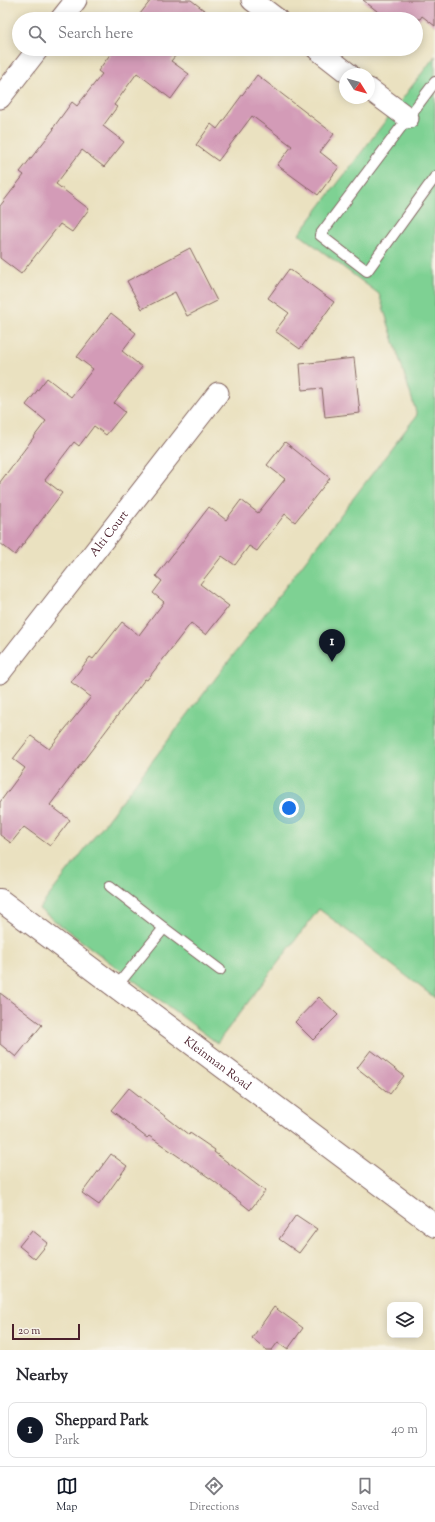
<!DOCTYPE html>
<html lang="en">
<head>
<meta charset="utf-8">
<style>
  body { margin:0; font-family:"Sorts Mill Goudy",serif; background:#f2f2f3; color:#2b2b33 }
  .controls { position:absolute; right:12px; bottom:12px; display:grid; overflow:hidden; border-radius:8px; box-shadow:0 2px 10px #0003 }
  .controls button { width:36px; height:36px; display:grid; place-items:center; padding:0; border:0; border-bottom:1px solid #e1e1e2; background:#fff; color:#2b2b33; font:20px sans-serif }
  .compass { position:absolute; left:339px; top:68px; width:36px; height:36px; border-radius:50%; background:#fff; box-shadow:0 2px 10px #0003; rotate:127deg }
  .scale { position:absolute; left:12px; bottom:10px; width:68px; box-sizing:border-box; padding-left:4px; border:2px solid #4a1f2b; border-top:0; font-size:11px; line-height:14px; white-space:nowrap; color:#4a1f2b; -webkit-text-stroke:3px #f7f3e8; paint-order:stroke }
  .you { position:absolute; left:289px; top:808px; width:14px; height:14px; margin:-10px; border:3px solid #fff; border-radius:50%; background:#1a73e8; box-shadow:0 0 0 6px #1a73e833 }
  .badge { display:grid; place-items:center; width:26px; height:26px; border-radius:50%; background:#111827; color:#fff; font-size:13px; font-weight:700 }
  .pin { position:absolute; translate:-50% -33px; filter:drop-shadow(0 1px 2px #0008) }
  .pin::after { content:''; position:absolute; top:21px; width:14px; height:12px; background:inherit; clip-path:polygon(0 0,100% 0,50% 100%) }
  .list { margin:0; padding:0; list-style:none }
  h2 { display:flex; justify-content:space-between; align-items:center; height:52px; margin:0; padding:0 16px; font-size:17px }
  h2 small { font-size:13px; font-weight:400; color:#7c7c81 }
  .list li { display:grid; grid-template-columns:26px 1fr auto; gap:12px; align-items:center; box-sizing:border-box; height:56px; margin:0 8px 8px; padding:0 8px; border:1px solid #e1e1e2; border-radius:8px }
  .list b { display:block; font-size:15px; white-space:nowrap }
  .list p { margin:0; font-size:13px; white-space:nowrap; color:#7c7c81 }
  .list em { font-size:13px; font-style:normal; color:#7c7c81 }
  .icon { flex:none; width:22px; height:22px; fill:none; stroke:currentColor; stroke-width:2; stroke-linecap:round; stroke-linejoin:round }
  .map { position:relative; flex:none; width:435px; height:1350px; overflow:hidden }
  .search { position:absolute; background:#fff; box-shadow:0 2px 10px #0003; left:12px; right:12px; top:12px; height:44px; display:flex; align-items:center; gap:10px; box-sizing:border-box; padding:0 14px; border-radius:22px; color:#7c7c81; font-size:15px }
  .sheet { height:116px; background:#fff }
  nav { display:flex; justify-content:space-around; align-items:center; box-sizing:border-box; height:56px; border-top:1px solid #e1e1e2; background:#fff; font-size:11px; color:#7c7c81 }
  nav a { display:grid; justify-items:center; gap:2px }
  nav .on { color:#111827 }
  .map>svg:first-child { display:block }
</style>
</head>
<body>
<div class="map">
<svg width="435" height="1350" viewBox="0 0 435 1350">
  <rect width="100%" height="100%" fill="#f7f3e8"/>
  <filter id="ink" filterUnits="userSpaceOnUse"><feTurbulence type="fractalNoise" baseFrequency=".025" numOctaves="2"/><feDisplacementMap in="SourceGraphic" scale="8" xChannelSelector="R" yChannelSelector="G"/><feConvolveMatrix kernelMatrix="1 2 1 2 8 2 1 2 1" color-interpolation-filters="sRGB"/></filter>
  <filter id="wash" filterUnits="userSpaceOnUse"><feTurbulence type="fractalNoise" baseFrequency=".012" numOctaves="4" result="noise"/><feDisplacementMap in="SourceGraphic" scale="16" xChannelSelector="R" yChannelSelector="G"/><feGaussianBlur stdDeviation="0.9" result="paint"/><feColorMatrix in="noise" values="0 0 0 0 0 0 0 0 0 0 0 0 0 0 0 0 0 1.4 0 .05"/><feComposite in="paint" operator="in"/></filter>
  <g filter="url(#wash)">
    <rect width="100%" height="100%" fill="#eae1c0"/>
    <polygon fill="#7ed193" stroke="#64785f" points="435,56 435,998 319,909 217,1043 39,909 417,415 379,294 299,234"/>
    <g id="blocks">
      <g fill="#d39bb7">
        <polygon points="151,0 191,0 209,14 205,19 136,19"/>
        <polygon points="363,0 435,0 435,26 422,16 420,19 387,19"/>
        <polygon points="114,49 181,49 171,61 189,74 171,99 137,73 114,105 117,107 103,126 124,142 104,167 82,150 56,184 89,209 72,232 60,224 21,274 0,258 0,206 24,175 20,172 54,129 53,128 72,102 77,106 102,74 98,71"/>
        <polygon points="257,75 334,134 320,152 339,167 318,195 277,165 292,146 252,116 218,161 196,145 211,124 217,129"/>
        <polygon points="190,248 217,301 187,316 175,292 142,309 127,281"/>
        <polygon points="289,269 334,302 300,349 275,331 289,313 268,298"/>
        <polygon points="111,313 136,333 122,351 142,367 114,403 125,412 106,435 94,426 79,446 74,442 45,480 62,493 15,555 0,543 0,482 46,421 26,405 47,378 71,397 93,369 77,357"/>
        <polygon points="354,358 360,413 325,417 322,388 302,390 300,364"/>
        <polygon points="285,442 330,478 295,522 285,514 257,551 249,546 235,565 222,556 200,584 229,606 206,635 191,623 147,680 145,679 50,805 70,820 50,846 24,827 11,843 0,835 0,802 25,768 13,759 31,736 49,749 91,697 71,682 90,657 93,659 122,622 139,635 164,602 153,593 162,581 156,576 209,507 226,520 241,500 258,513 285,479 267,465"/>
        <polygon points="0,993 42,1025 16,1057 0,1044"/>
        <polygon points="319,997 338,1015 313,1040 295,1022"/>
        <polygon points="371,1050 404,1076 390,1094 357,1068"/>
        <polygon points="129,1088 189,1135 190,1133 215,1150 214,1152 265,1191 250,1210 214,1181 149,1136 147,1138 111,1110"/>
        <polygon points="111,1154 127,1166 99,1205 82,1193"/>
        <polygon points="296,1215 317,1229 299,1253 279,1239"/>
        <polygon points="32,1230 48,1243 35,1259 19,1246"/>
        <polygon points="274,1307 303,1328 288,1349 278,1342 272,1350 267,1350 252,1338"/>
      </g>
    </g>
  </g>
  <g filter="url(#ink)">
    <use href="#blocks" fill-opacity="0" stroke="#82635f" stroke-width="1"/>
    <g fill="none" stroke-linecap="round" stroke-linejoin="round">
      <defs>
        <g id="service">
          <polyline points="435,82 320,235 367,271 435,177"/>
          <polyline points="110,886 164,928"/>
          <polyline points="116,987 164,928 220,970"/>
        </g>
        <g id="minor">
          <polyline points="252,0 277,19"/>
          <polyline points="61,19 76,0"/>
          <polyline points="317,49 349,74"/>
          <polyline points="369,89 408,118"/>
          <polyline points="0,98 38,49"/>
          <path id="s1" d="M0 673 218 393"/>
        </g>
        <g id="tertiary">
          <path id="s2" d="M0 900 435 1226"/>
        </g>
      </defs>
      <use href="#service" stroke="#82635f" stroke-width="12"/>
      <use href="#minor" stroke="#82635f" stroke-width="23"/>
      <use href="#tertiary" stroke="#82635f" stroke-width="24"/>
      <use href="#service" stroke="#fff" stroke-width="10"/>
      <use href="#minor" stroke="#fff" stroke-width="21"/>
      <use href="#tertiary" stroke="#fff" stroke-width="22"/>
    </g>
  </g>
  <g text-anchor="middle" stroke-width="3.5" stroke-linejoin="round" paint-order="stroke">
    <g font-size="12" fill="#4a1f2b" stroke="#f7f3e8">
      <text dy="4" stroke="none"><textPath href="#s1" startOffset="177">Alti Court</textPath></text>
      <text dy="4" stroke="none"><textPath href="#s2" startOffset="272">Kleinman Road</textPath></text>
    </g>
  </g>
</svg>
<div class="controls">
<button><svg class="icon" aria-label="layers" viewBox="0 0 24 24"><path d="M12 4l9 5-9 5-9-5zM3 14l9 5 9-5"/></svg></button>
</div>
<svg class="compass" viewBox="-18 -18 36 36"><path d="M0-13l5 13h-10z" fill="#e53935"/><path d="M0 13l5-13h-10z" fill="#7c7c81"/></svg>
<div class="scale">20 m</div>
<div class="you"></div>
<div class="pin badge" style="left:332px;top:662px">1</div>
<div class="search"><svg class="icon" aria-label="search" viewBox="0 0 24 24"><circle cx="10" cy="10" r="6"/><path d="M15 15l6 6"/></svg>Search here</div>
</div>
<section class="sheet">
<h2>Nearby<small></small></h2>
<ul class="list">
<li><span class="badge">1</span><div><b>Sheppard Park</b><p>Park</p></div><em>40 m</em></li>
</ul>
</section>
<nav>
<a class="on"><svg class="icon" aria-label="map" viewBox="0 0 24 24"><path d="M3 6l6-2 6 2 6-2v14l-6 2-6-2-6 2zM9 4v14M15 6v14"/></svg>Map</a>
<a><svg class="icon" aria-label="directions" viewBox="0 0 24 24"><path d="M12 3l9 9-9 9-9-9zM9 14v-3h6M13 9l2 2-2 2"/></svg>Directions</a>
<a><svg class="icon" aria-label="saved" viewBox="0 0 24 24"><path d="M7 4h10v16l-5-4-5 4z"/></svg>Saved</a>
</nav>
</body>
</html>
